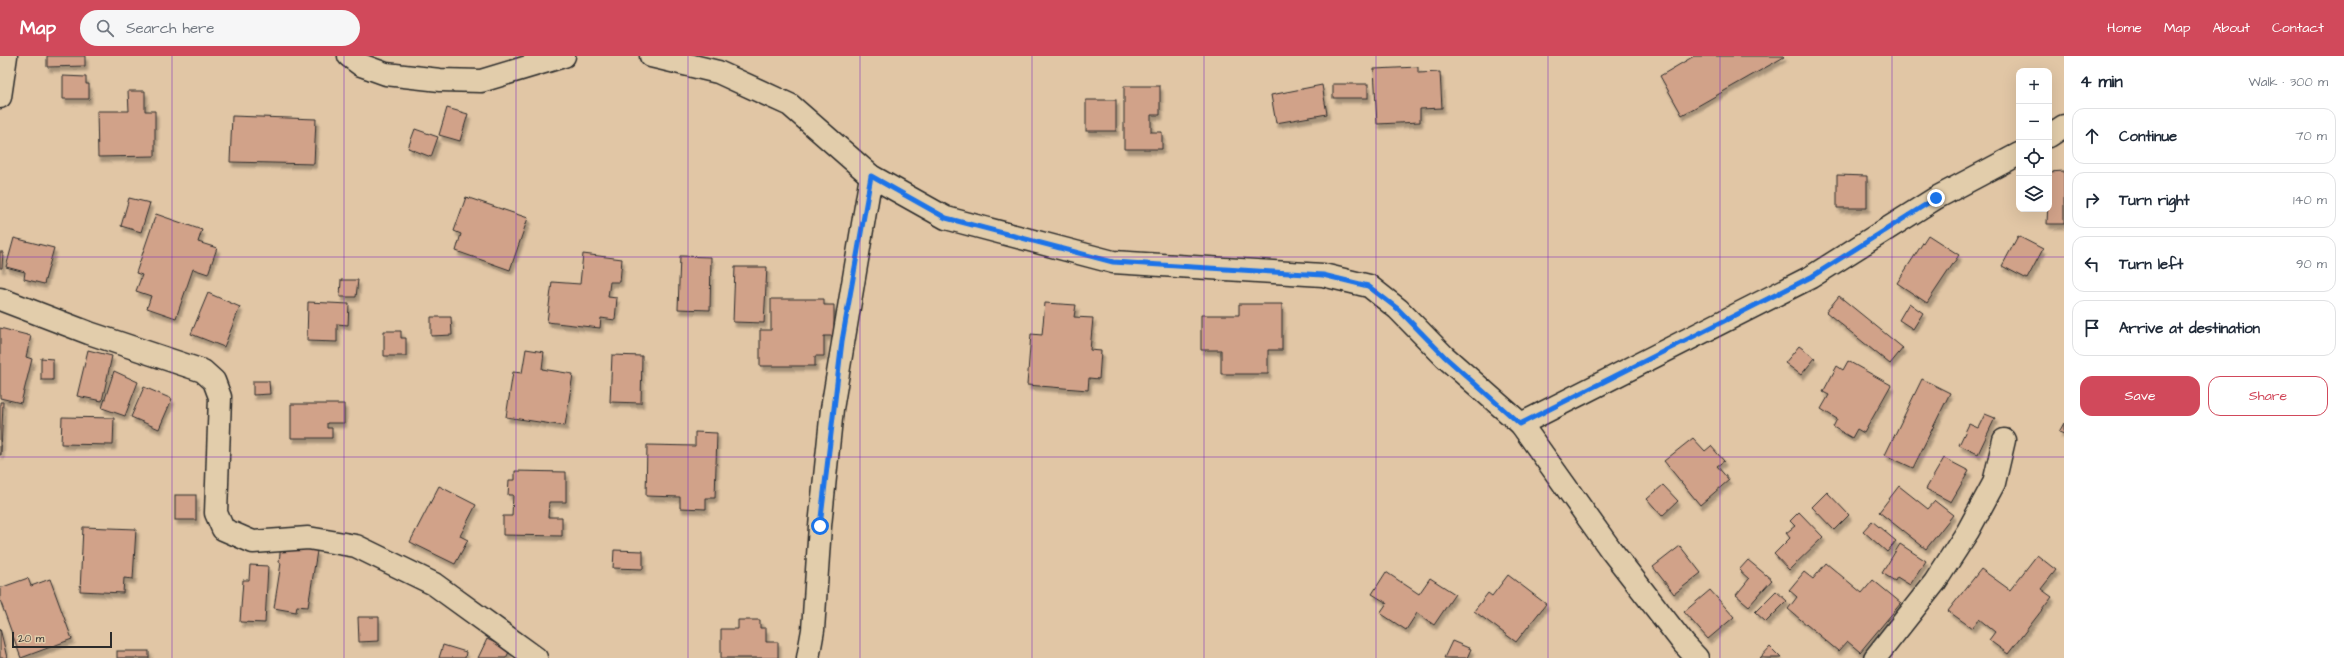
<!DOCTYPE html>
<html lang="en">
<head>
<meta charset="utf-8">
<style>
  body { margin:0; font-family:"Architects Daughter",sans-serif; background:#f6f6f7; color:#1f2937 }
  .controls { position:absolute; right:12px; top:12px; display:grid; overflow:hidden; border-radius:8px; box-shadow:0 4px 16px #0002 }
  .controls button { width:36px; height:36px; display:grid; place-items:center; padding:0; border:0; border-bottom:1px solid #e0e1e3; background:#fff; color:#1f2937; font:20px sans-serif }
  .scale { position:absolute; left:12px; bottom:10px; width:100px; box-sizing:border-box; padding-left:4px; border:2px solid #2b2b2b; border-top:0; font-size:11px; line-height:14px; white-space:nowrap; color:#2b2b2b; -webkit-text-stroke:3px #e2cdab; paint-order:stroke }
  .stop { position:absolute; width:12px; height:12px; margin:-9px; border:3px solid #1a73e8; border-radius:50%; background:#fff }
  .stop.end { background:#1a73e8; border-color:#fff; box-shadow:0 1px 4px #0008 }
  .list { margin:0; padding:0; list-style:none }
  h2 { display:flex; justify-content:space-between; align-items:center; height:52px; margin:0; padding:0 16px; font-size:17px }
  h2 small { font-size:13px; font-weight:400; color:#747a83 }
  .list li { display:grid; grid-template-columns:26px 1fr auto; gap:12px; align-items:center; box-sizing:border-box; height:56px; margin:0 8px 8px; padding:0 8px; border:1px solid #e0e1e3; border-radius:12px }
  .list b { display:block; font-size:15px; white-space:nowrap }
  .list em { font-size:13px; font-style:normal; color:#747a83 }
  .actions { display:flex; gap:8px; padding:12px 16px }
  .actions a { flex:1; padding:9px 0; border:1px solid #d1495b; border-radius:12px; text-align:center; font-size:14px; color:#d1495b }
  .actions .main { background:#d1495b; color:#fff }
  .icon { flex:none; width:22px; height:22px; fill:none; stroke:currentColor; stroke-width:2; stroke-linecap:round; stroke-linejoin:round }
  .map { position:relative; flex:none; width:2064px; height:602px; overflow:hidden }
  header { display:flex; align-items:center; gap:24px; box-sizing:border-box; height:56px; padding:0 20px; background:#d1495b; color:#fff }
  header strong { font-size:19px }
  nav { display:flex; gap:22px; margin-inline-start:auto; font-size:14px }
  .search { width:280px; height:36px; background:#f6f6f7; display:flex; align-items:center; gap:10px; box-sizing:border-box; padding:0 14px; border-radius:22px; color:#747a83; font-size:15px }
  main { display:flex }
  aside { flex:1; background:#fff }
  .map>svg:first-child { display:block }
</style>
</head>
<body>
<header>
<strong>Map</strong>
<div class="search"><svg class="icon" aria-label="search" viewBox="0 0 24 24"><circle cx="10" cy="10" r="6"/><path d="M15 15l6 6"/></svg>Search here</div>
<nav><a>Home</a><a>Map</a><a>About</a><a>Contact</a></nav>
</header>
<main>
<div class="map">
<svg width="2064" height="602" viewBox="0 0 2064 602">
  <defs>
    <filter id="shadow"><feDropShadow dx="2.5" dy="4.5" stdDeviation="1" flood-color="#0004"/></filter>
  </defs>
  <rect width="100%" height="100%" fill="#e1c6a5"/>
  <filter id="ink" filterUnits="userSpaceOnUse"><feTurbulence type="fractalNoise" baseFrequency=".025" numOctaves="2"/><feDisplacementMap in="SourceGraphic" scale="8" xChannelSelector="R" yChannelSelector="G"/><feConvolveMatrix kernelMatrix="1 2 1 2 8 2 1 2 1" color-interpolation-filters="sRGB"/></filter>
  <g filter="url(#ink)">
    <g fill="#d1a289" stroke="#2b2b2b" filter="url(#shadow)">
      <polygon points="47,0 85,0 85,10 47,11"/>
      <polygon points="1694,0 1783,0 1784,1 1682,59 1660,20"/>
      <polygon points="1418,11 1418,17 1440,16 1442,52 1420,53 1420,66 1377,68 1374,13"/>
      <polygon points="63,20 86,21 86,28 89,28 89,43 63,43"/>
      <rect x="1333" y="28" width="35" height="14"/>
      <polygon points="1322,29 1327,58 1276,67 1271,39"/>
      <polygon points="1124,30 1160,30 1160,59 1151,59 1151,76 1162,76 1162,93 1124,93"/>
      <polygon points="128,35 145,35 145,55 155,55 155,100 98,101 97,55 129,55"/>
      <rect x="1086" y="44" width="30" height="31"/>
      <polygon points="447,52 468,58 460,85 439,79"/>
      <polygon points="232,60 316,63 314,108 230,106"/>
      <polygon points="415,73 438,81 431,101 408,92"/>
      <polygon points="2064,115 2064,168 2047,168 2049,116"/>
      <polygon points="1837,119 1867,120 1867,152 1837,152"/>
      <polygon points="466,141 528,162 510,214 456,195 461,178 454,175"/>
      <polygon points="129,142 150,147 141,176 121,170"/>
      <polygon points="156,158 202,174 198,186 217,192 208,218 193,213 176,262 147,252 151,240 136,235 142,219 136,217"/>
      <polygon points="1928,179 1959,199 1927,247 1897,227"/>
      <polygon points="2018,180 2043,193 2027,223 2002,210"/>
      <polygon points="14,182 54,192 44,228 24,223 25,216 6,211"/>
      <polygon points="0,196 3,196 2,212 0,212"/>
      <polygon points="583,198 622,203 620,226 610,226 608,241 617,242 615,264 601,262 600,272 547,266 552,226 580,228"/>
      <polygon points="680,200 711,201 710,254 678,253"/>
      <polygon points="735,211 767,211 764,267 733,266"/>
      <polygon points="341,224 358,224 356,241 340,241"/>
      <polygon points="208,237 240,251 224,291 191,278"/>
      <polygon points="1839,240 1903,292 1890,308 1826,256"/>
      <polygon points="771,243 824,243 824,249 834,249 834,280 824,280 824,300 815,300 815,310 760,310 760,274 771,274"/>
      <polygon points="308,246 349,248 348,269 337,268 337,286 307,285"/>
      <polygon points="1045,247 1076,249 1074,261 1093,262 1090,294 1101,295 1099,323 1089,322 1088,334 1027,329 1031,278 1042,279"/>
      <polygon points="1909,247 1923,257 1913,273 1899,264"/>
      <polygon points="1239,248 1282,248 1282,294 1268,294 1268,318 1221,318 1221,294 1201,294 1201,259 1239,259"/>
      <polygon points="431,261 451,261 452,279 431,280"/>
      <polygon points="0,272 31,280 26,301 32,303 21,347 0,342"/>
      <polygon points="384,275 401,275 401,282 406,282 406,300 384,300"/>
      <polygon points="1799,290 1815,302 1801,319 1785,307"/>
      <polygon points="526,293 544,296 542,313 573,318 565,370 506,361 513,316 522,317"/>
      <polygon points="88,294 112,300 102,345 77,340"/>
      <polygon points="612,299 642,300 641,347 610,346"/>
      <polygon points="41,302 53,303 53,324 41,324"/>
      <polygon points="1848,305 1891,329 1864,377 1857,373 1852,382 1833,371 1837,363 1821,353 1829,339 1823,336 1837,310 1843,314"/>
      <polygon points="114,315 138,326 125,360 102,352"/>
      <polygon points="1922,323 1950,337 1913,412 1885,399"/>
      <polygon points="253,325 269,325 270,338 253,339"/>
      <polygon points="144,331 172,343 159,373 131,361"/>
      <polygon points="0,346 3,346 1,399 0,399"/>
      <polygon points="291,348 344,348 344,367 327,367 327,372 332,372 332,382 291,382"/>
      <polygon points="1985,358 1995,362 1978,398 1959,389 1969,368 1978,372"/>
      <polygon points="62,361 114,362 113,389 61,388"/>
      <polygon points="2064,367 2064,378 2059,376"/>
      <polygon points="695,376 717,377 715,442 706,442 706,453 680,452 680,441 646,440 647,389 695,390"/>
      <polygon points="1693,382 1705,395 1711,390 1724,405 1717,410 1729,424 1700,449 1664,405"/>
      <polygon points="1944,402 1969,415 1951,446 1926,433"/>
      <polygon points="515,415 566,416 566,446 549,446 548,461 562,461 562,480 503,479 503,460 512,460 513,439 508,439 509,424 515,424"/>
      <polygon points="1663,429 1678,445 1662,460 1647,443"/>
      <polygon points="439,430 476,449 460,480 468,484 455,508 410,486"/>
      <polygon points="1899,430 1928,453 1935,445 1953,459 1926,493 1879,456"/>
      <polygon points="1827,436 1849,459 1834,474 1812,451"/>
      <rect x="175" y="439" width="21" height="25"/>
      <polygon points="1799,456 1823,481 1789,514 1774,498 1790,482 1786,477 1795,470 1790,465"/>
      <polygon points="1872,465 1896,485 1887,496 1863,475"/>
      <polygon points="83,471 136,473 133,523 124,522 123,537 80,535"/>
      <polygon points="1900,488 1926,505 1910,529 1897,521 1895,525 1882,517"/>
      <polygon points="281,489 317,495 308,551 297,550 296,556 274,552 281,507 279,506"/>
      <polygon points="1680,490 1701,517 1674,538 1653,511"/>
      <polygon points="614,494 643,495 643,513 613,512"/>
      <polygon points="2037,499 2056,514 2041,533 2052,541 2008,598 1989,584 1995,576 1979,563 1972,572 1948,555 1981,513 2010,534"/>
      <polygon points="1748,504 1772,524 1749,550 1736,539 1749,523 1739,514"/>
      <polygon points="1826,507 1862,537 1873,524 1901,547 1860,596 1847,585 1838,595 1788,553 1797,541 1789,534 1804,516 1813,523"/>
      <polygon points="250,509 268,510 265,567 240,566 243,524 249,524"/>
      <polygon points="1386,516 1419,538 1430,522 1455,538 1434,569 1417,557 1406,574 1380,557 1387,547 1372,538"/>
      <polygon points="1508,519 1546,548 1516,586 1474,555 1488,537 1492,540"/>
      <polygon points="28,522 31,530 50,523 72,583 21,602 0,544 0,532"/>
      <polygon points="1710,534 1734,561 1708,583 1684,556"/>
      <polygon points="1776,535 1787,545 1766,566 1755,556"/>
      <polygon points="358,561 379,561 379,585 359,586"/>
      <polygon points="738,564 760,564 760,572 766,572 766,586 778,586 778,602 721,602 721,573 738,573"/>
      <polygon points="0,572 7,602 0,602"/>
      <polygon points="487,583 510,594 506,602 478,602"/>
      <polygon points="1452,585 1471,593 1467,602 1444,602"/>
      <polygon points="443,589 466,596 465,602 439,602"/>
      <polygon points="1770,591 1781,602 1760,602"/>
      <rect x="117" y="595" width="32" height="7"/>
    </g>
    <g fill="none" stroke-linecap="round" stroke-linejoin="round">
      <defs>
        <g id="minor">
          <polyline points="349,0 361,9 386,18 440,24 481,25 564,0"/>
          <polyline points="651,0 718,16 790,49 871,120 946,162 1113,206 1323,219 1369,230 1398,253 1445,301 1521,368 1611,494 1684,588 1697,602"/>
          <polyline points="0,41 6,0"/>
          <polyline points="2049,80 2064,70"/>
          <polyline points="0,243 89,277 203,315 214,325 220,341 216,457 223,473 253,486 308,482 356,490 434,528 536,602"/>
          <polyline points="1521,368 1811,221 1936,142 2019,98"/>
          <polyline points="808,602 813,574 820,470 832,353 871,120"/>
          <polyline points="1875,602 1935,526 1968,475 1994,427 2004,384"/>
        </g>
      </defs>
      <use href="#minor" stroke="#2b2b2b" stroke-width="25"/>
      <use href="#minor" stroke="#e2cdab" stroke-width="22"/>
    </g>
  </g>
  <g fill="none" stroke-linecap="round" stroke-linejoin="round" filter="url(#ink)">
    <polyline stroke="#1a73e8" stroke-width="5" points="820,470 842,285 871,120 946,162 1113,206 1323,219 1368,230 1398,253 1445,301 1520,368 1811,221 1936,142"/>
  </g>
  <path fill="none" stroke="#7b2cbf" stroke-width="1" stroke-opacity="0.55" d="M172 0V602M344 0V602M516 0V602M688 0V602M860 0V602M1032 0V602M1204 0V602M1376 0V602M1548 0V602M1720 0V602M1892 0V602M0 201H2064M0 401H2064"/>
</svg>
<div class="controls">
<button>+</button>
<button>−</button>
<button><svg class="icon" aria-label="locate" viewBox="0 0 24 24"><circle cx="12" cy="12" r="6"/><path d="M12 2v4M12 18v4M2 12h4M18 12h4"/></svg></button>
<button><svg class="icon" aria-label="layers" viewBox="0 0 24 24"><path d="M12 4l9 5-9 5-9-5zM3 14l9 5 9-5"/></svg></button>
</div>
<div class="scale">20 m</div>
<div class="stop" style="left:820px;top:470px"></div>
<div class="stop end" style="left:1936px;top:142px"></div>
</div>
<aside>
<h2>4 min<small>Walk · 300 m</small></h2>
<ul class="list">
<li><svg class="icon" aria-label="ahead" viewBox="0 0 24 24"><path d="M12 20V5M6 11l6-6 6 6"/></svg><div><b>Continue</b></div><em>70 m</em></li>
<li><svg class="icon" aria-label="right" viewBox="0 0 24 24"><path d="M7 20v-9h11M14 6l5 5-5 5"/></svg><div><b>Turn right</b></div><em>140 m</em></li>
<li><svg class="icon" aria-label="left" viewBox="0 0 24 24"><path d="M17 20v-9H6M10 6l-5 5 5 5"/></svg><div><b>Turn left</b></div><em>90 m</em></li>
<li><svg class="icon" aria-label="arrive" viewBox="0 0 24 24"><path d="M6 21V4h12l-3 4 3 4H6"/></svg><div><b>Arrive at destination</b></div></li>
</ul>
<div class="actions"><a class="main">Save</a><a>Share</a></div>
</aside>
</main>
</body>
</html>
